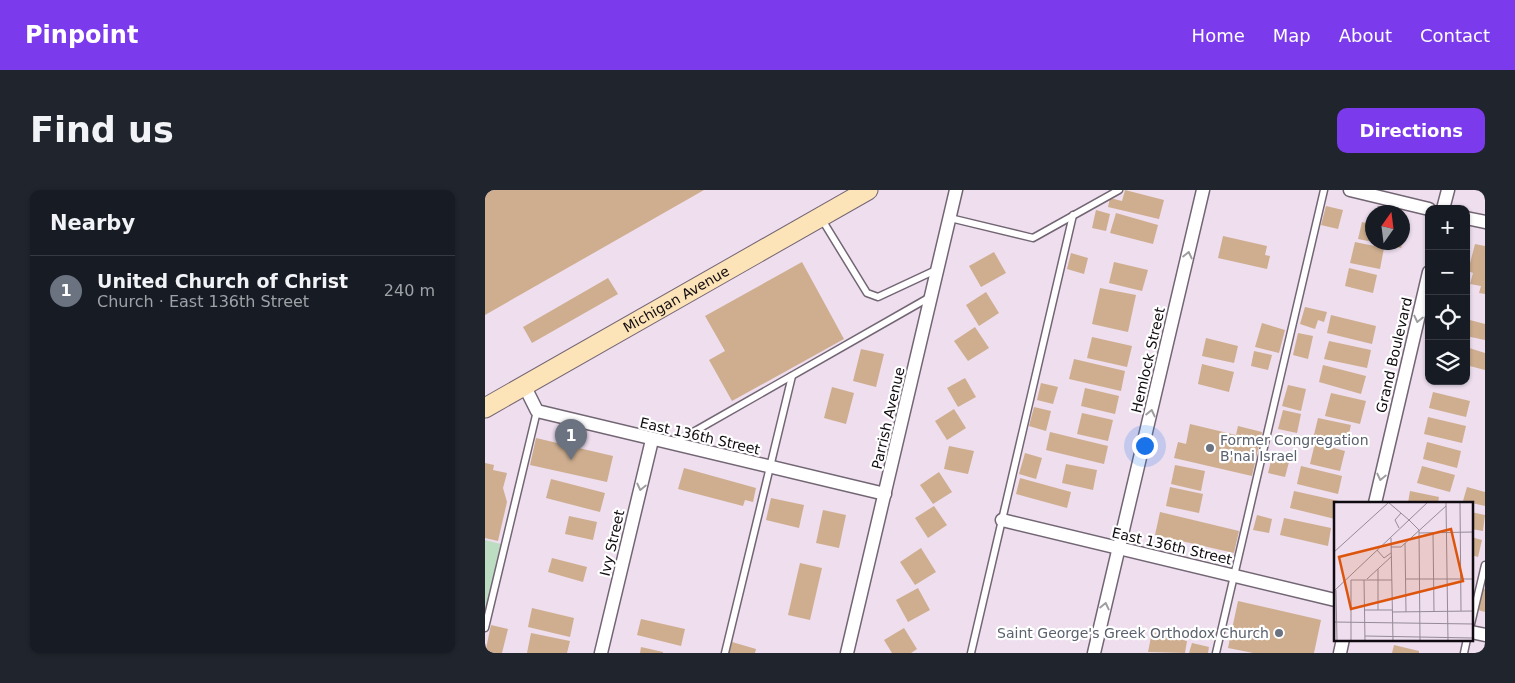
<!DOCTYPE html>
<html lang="en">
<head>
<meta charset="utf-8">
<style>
  body { margin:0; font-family:"DejaVu Sans",sans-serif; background:#20242c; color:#f1f3f6 }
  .controls { position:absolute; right:15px; top:15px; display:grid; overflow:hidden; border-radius:10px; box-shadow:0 1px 4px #0004 }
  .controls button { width:45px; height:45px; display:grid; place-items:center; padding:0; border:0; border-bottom:1px solid #363941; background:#171b24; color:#f1f3f6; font:25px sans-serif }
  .compass { position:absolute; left:880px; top:15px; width:45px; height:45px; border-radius:50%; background:#171b24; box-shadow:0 1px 4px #0004; rotate:14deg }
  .you { position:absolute; left:659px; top:255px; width:18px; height:18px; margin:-12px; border:4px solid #fff; border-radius:50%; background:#1a73e8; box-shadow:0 0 0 8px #1a73e833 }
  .badge { display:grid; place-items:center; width:32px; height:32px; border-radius:50%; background:#7c3aed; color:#fff; font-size:16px; font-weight:700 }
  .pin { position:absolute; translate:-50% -41px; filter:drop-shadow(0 1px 2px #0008) }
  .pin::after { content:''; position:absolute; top:26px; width:18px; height:15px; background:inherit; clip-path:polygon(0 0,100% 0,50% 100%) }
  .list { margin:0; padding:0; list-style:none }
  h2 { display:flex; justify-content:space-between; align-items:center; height:65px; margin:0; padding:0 20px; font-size:21px }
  h2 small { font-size:16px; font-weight:400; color:#9ea1a6 }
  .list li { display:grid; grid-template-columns:32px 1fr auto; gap:15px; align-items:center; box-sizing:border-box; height:70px; padding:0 20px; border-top:1px solid #363941 }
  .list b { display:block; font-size:19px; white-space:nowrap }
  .list p { margin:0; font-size:16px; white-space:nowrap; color:#9ea1a6 }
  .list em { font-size:16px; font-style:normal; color:#9ea1a6 }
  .icon { flex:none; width:28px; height:28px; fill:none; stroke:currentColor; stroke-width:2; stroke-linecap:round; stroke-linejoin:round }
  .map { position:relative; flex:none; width:1000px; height:463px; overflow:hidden; border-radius:10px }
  header { display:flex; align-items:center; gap:30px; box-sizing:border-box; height:70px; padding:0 25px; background:#7c3aed; color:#fff }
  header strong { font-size:24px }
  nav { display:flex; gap:28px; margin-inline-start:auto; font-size:18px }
  .intro { display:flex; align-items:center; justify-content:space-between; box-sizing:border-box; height:120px; padding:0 30px }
  h1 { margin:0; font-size:35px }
  .button { padding:12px 22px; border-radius:10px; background:#7c3aed; color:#fff; font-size:18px; font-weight:700 }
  main { display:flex; gap:30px; padding:0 30px }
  aside { flex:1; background:#171b24; border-radius:10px; box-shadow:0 1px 4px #0004 }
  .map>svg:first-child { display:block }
</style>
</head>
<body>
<header>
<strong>Pinpoint</strong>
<nav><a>Home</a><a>Map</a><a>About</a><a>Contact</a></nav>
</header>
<div class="intro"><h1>Find us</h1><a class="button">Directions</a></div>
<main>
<aside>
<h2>Nearby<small></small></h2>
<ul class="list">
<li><span class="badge" style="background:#6b7280">1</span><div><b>United Church of Christ</b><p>Church · East 136th Street</p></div><em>240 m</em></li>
</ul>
</aside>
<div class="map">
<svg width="1000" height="463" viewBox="0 0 1000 463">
  <rect width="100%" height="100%" fill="#eedeee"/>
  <polygon fill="#bdddc3" points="0,350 20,355 0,438"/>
  <g fill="#ceae8f">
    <polygon points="0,0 219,0 0,125"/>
    <polygon points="640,0 679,10 674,29 623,17 625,8 637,11"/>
    <polygon points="841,16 858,20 853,39 836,35"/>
    <polygon points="611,20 625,24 621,41 607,38"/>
    <polygon points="631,23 673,35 668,54 625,43"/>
    <polygon points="877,32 888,35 888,52 873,49"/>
    <polygon points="738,46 782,56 780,65 785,66 782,79 733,68"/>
    <polygon points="870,52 899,58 895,79 865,73"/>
    <polygon points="894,52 918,52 916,58"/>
    <polygon points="990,54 1000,56 1000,104 994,103 996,96 985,94 988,83 983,81"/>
    <polygon points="509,62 521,83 496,97 484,76"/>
    <polygon points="586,63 603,68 599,84 582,79"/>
    <polygon points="317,72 359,149 247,211 224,170 240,161 220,126"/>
    <polygon points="629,72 663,80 657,101 624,93"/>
    <polygon points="864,78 892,85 888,103 860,96"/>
    <polygon points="123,88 133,104 47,153 38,137"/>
    <polygon points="615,98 651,105 643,142 607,134"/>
    <polygon points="501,102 514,123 494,136 481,115"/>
    <polygon points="820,117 842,122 839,132 833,130 830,139 815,134"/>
    <polygon points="846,125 891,136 887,154 842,143"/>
    <polygon points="981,129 1000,134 1000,150 981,146"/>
    <polygon points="777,133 800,140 794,163 770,157"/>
    <polygon points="490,137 504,158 483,171 469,151"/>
    <polygon points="813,143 828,146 823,169 808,165"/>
    <polygon points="607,147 647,156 642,177 602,168"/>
    <polygon points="721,148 753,156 749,173 717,166"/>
    <polygon points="844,151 886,160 882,178 839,169"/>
    <polygon points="981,157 1000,163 1000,180 981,175"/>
    <polygon points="376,159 399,164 391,197 368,191"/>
    <polygon points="769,161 787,165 783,180 766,176"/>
    <polygon points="589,169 640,181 636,201 584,189"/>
    <polygon points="717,174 749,182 744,202 713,194"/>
    <polygon points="838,175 881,186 876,204 834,192"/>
    <polygon points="480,188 491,207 473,217 462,198"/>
    <polygon points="556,193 573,197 568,214 552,210"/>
    <polygon points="803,195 821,199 816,221 797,216"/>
    <polygon points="347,197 369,203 361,234 339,228"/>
    <polygon points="600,198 634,206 630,224 596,216"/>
    <polygon points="948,202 985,211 981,227 944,218"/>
    <polygon points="846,203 881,211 875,234 840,226"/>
    <polygon points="549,217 566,221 561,241 544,236"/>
    <polygon points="469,219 481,238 462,250 450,231"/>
    <polygon points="798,220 816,224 812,243 793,239"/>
    <polygon points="597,223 628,230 623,251 592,244"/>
    <polygon points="943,227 981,236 977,253 939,244"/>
    <polygon points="833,228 866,235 861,256 828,249"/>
    <polygon points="705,234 751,245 753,236 777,242 767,286 689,268 693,252 701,254"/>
    <polygon points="565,242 623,256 619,274 561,260"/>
    <polygon points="51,248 128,266 122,292 45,275"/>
    <polygon points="942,252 976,261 972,278 938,269"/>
    <polygon points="830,253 860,261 855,281 825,274"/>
    <polygon points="464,256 489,261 483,284 459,279"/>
    <polygon points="540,263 557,268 551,289 534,284"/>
    <polygon points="787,267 804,272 800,287 783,283"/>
    <polygon points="0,273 9,275 8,280 22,283 18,298 22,312 13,351 0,348"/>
    <polygon points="581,274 612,280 608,300 577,293"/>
    <polygon points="690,275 720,281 716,301 686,294"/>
    <polygon points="816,276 857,286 853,304 812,294"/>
    <polygon points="937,276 970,285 965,302 932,293"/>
    <polygon points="199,278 271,298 268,312 260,310 258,316 193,299"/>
    <polygon points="454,282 467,302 448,314 435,295"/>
    <polygon points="535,288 586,302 582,318 531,304"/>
    <polygon points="66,289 120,303 115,322 61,308"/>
    <polygon points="685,297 718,304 714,323 681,316"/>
    <polygon points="982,297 1000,302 1000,316 978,311"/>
    <polygon points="809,301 854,311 853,313 850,313 850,329 805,318"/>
    <polygon points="925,301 954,307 953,313 923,313"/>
    <polygon points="286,308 319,315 314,338 281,330"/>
    <polygon points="449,316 462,335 443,348 430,328"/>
    <polygon points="338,320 361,325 354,358 331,353"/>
    <polygon points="675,322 754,341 749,363 670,345"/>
    <polygon points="986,322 1000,325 998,341 986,339"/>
    <polygon points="772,325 787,329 784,343 768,340"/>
    <polygon points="84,326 112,332 108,350 80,344"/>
    <polygon points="799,328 846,338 843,356 795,345"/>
    <polygon points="986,347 997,350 993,367 986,365"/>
    <polygon points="436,358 451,382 430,395 415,372"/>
    <polygon points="67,368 102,377 98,392 63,382"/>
    <polygon points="315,373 337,378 325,430 303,425"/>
    <polygon points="433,398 445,420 423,432 411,410"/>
    <polygon points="998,398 1000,399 1000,422 993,420"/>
    <polygon points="753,411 836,430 829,463 768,463 743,458"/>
    <polygon points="47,418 89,428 85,447 43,437"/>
    <polygon points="156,429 200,439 196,456 152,445"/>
    <polygon points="6,435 23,439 17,463 0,463"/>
    <polygon points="419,438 432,459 426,463 407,463 399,450"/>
    <polygon points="667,442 702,451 700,463 663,462"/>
    <polygon points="46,443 85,451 82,463 42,463"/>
    <polygon points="247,452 271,459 270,463 244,463"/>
    <polygon points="707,453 724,457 723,463 704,463"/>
    <polygon points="909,455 934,461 934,463 907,463"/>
    <polygon points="156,457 178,462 178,463 155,463"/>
  </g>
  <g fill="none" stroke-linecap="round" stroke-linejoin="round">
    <defs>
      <g id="lane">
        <polyline points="336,28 382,103 393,107 453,79"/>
        <polyline points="465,28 548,48 634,0"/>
        <polyline points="189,253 445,107"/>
        <polyline points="986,434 1000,375"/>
        <polyline points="0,438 52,221"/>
        <polyline points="240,463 307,186"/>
        <polyline points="486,463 588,25"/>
        <polyline points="731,463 839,0"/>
        <polyline points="979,463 982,449"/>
      </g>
      <g id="street">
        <polyline points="865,0 944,19"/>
        <polyline points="958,19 963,0"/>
        <polyline points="981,28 1000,32"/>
        <polyline points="39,195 52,221 400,304"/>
        <polyline points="890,313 944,82"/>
        <polyline points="517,330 850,410"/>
        <polyline points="986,442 1000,445"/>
        <polyline points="116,463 167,250"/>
        <polyline points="362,463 471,0"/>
        <polyline points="609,463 718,0"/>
        <polyline points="855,463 858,449"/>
      </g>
      <g id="secondary">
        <path id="s1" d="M0 218 383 0"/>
      </g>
    </defs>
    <use href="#lane" stroke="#736674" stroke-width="9"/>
    <use href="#street" stroke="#736674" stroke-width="15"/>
    <use href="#secondary" stroke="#736674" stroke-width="21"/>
    <use href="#lane" stroke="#fff" stroke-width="6"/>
    <use href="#street" stroke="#fff" stroke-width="12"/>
    <use href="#secondary" stroke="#fde3b8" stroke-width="19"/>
  </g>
  <defs><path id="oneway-chevron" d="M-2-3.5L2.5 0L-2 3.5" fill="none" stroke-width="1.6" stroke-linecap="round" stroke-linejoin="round" transform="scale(1.25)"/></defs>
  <g stroke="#9f9d9f">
    <use href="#oneway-chevron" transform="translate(703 65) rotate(-77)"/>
    <use href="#oneway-chevron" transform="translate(933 129) rotate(103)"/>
    <use href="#oneway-chevron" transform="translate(666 223) rotate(-77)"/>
    <use href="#oneway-chevron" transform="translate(896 287) rotate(103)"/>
    <use href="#oneway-chevron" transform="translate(156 297) rotate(103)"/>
    <use href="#oneway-chevron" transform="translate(620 416) rotate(-77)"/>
  </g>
  <g fill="#6b7280" stroke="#fff" stroke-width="2">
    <circle cx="725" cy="258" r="5"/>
    <circle cx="794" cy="443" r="5"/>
  </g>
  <g text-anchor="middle" stroke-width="4.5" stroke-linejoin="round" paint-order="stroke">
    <g font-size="14" fill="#100b10" stroke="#fff">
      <text dy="5" stroke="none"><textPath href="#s1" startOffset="220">Michigan Avenue</textPath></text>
      <text transform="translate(909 165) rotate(-77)" y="5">Grand Boulevard</text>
      <text transform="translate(663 170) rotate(-77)" y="5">Hemlock Street</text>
      <text transform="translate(403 228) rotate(-77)" y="5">Parrish Avenue</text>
      <text transform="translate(215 246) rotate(13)" y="5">East 136th Street</text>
      <text transform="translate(127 353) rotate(-77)" y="5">Ivy Street</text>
      <text transform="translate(687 356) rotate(13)" y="5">East 136th Street</text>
    </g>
    <g font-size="14" fill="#5b616d" stroke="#fff" text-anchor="start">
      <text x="735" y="255">Former Congregation<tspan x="735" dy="16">B'nai Israel</tspan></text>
      <text x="784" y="448" text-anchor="end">Saint George's Greek Orthodox Church</text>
    </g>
  </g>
  <g transform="translate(849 312)">
    <rect width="139" height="139" fill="#eedeee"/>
    <path fill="none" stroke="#958a95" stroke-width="1" d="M54 0 75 18M112 0 114 139M126 0 127 109M75 18 85 28 86 139M65 26 61 18 67 11M85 31 139 30M99 31 100 110M57 36 59 139M71 41 72 110M57 45H67L112 4M43 48 50 56 57 51M0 50 54 1M44 67V108M33 77 58 54M72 77H139M17 78V139M17 78H58M30 78 31 139M2 88 3 139M0 89 94 0M31 108H58M58 110 139 109M0 120 139 122M31 134 139 136"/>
    <path fill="#dd550c" fill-opacity="0.15" stroke="#dd550c" stroke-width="2.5" d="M117 27 129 79 17 107 5 55Z"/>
    <rect width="139" height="139" fill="none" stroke="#100b10" stroke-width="2.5"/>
  </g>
</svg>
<div class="controls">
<button>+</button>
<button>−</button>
<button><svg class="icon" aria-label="locate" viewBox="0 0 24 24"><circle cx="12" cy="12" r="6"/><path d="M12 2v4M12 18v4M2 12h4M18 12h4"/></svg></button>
<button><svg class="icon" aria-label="layers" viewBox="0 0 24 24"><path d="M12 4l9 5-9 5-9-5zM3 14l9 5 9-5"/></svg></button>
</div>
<svg class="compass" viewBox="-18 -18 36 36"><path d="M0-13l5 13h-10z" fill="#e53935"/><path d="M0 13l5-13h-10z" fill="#9ea1a6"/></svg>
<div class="you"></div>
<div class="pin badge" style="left:86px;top:270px;background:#6b7280">1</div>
</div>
</main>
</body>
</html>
